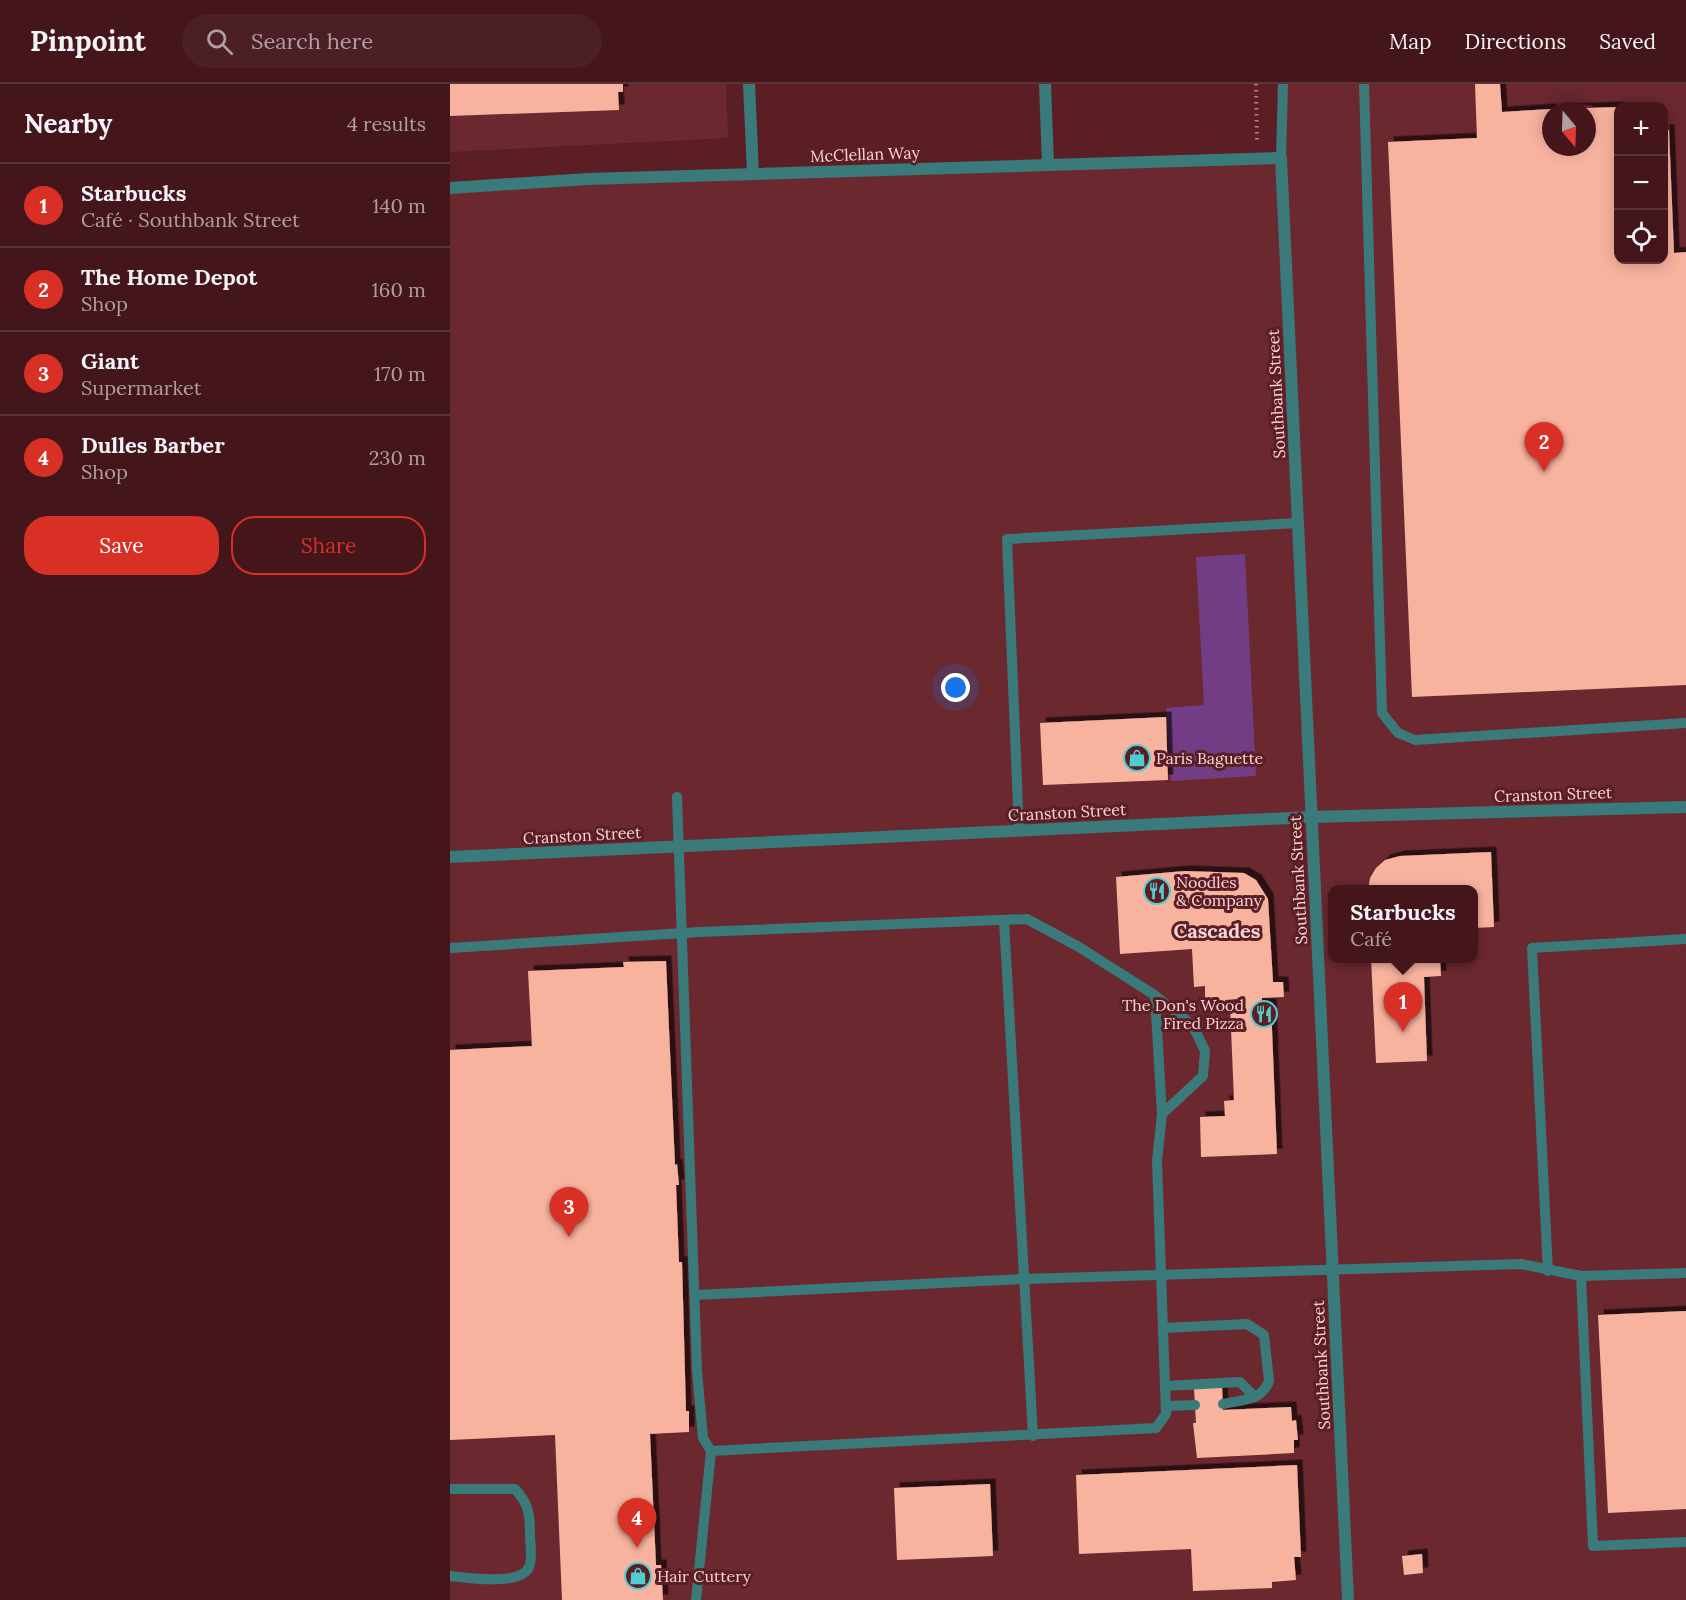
<!DOCTYPE html>
<html lang="en">
<head>
<meta charset="utf-8">
<style>
  body { margin:0; font-family:Lora,serif; background:#4b1f25; color:#f1f3f6 }
  .controls { position:absolute; right:18px; top:18px; display:grid; overflow:hidden; border-radius:12px; box-shadow:0 3px 15px #0003 }
  .controls button { width:54px; height:54px; display:grid; place-items:center; padding:0; border:0; border-bottom:2px solid #5c353b; background:#44161c; color:#f1f3f6; font:30px sans-serif }
  .compass { position:absolute; left:1092px; top:18px; width:54px; height:54px; border-radius:50%; background:#44161c; box-shadow:0 3px 15px #0003; rotate:161deg }
  .you { position:absolute; left:506px; top:604px; width:21px; height:21px; margin:-15px; border:4px solid #fff; border-radius:50%; background:#1a73e8; box-shadow:0 0 0 9px #1a73e833 }
  .badge { display:grid; place-items:center; width:39px; height:39px; border-radius:50%; background:#d93025; color:#fff; font-size:20px; font-weight:700 }
  .pin { position:absolute; translate:-50% -50px; filter:drop-shadow(0 2px 3px #0008) }
  .pin::after { content:''; position:absolute; top:32px; width:21px; height:18px; background:inherit; clip-path:polygon(0 0,100% 0,50% 100%) }
  .popup { position:absolute; left:878px; top:801px; width:150px; height:78px; box-sizing:border-box; display:grid; place-content:center; border-radius:12px; background:#44161c; filter:drop-shadow(0 2px 4px #0005); font-size:20px; white-space:nowrap; color:#af9fa3 }
  .popup b { font-size:22px; color:#f1f3f6 }
  .popup::after { content:''; position:absolute; left:50%; top:100%; margin-left:-12px; border:12px solid transparent; border-top-color:#44161c }
  .list { margin:0; padding:0; list-style:none }
  h2 { display:flex; justify-content:space-between; align-items:center; height:78px; margin:0; padding:0 24px; font-size:26px }
  h2 small { font-size:20px; font-weight:400; color:#af9fa3 }
  .list li { display:grid; grid-template-columns:39px 1fr auto; gap:18px; align-items:center; box-sizing:border-box; height:84px; padding:0 24px; border-top:2px solid #5c353b }
  .list b { display:block; font-size:22px; white-space:nowrap }
  .list p { margin:0; font-size:20px; white-space:nowrap; color:#af9fa3 }
  .list em { font-size:20px; font-style:normal; color:#af9fa3 }
  .actions { display:flex; gap:12px; padding:18px 24px }
  .actions a { flex:1; padding:14px 0; border:2px solid #d93025; border-radius:24px; text-align:center; font-size:21px; color:#d93025 }
  .actions .main { background:#d93025; color:#fff }
  .icon { flex:none; width:33px; height:33px; fill:none; stroke:currentColor; stroke-width:2; stroke-linecap:round; stroke-linejoin:round }
  .map { position:relative; flex:none; width:1236px; height:1516px; overflow:hidden }
  header { display:flex; align-items:center; gap:36px; box-sizing:border-box; height:84px; padding:0 30px; background:#44161c; border-bottom:2px solid #5c353b }
  header strong { font-size:28px }
  nav { display:flex; gap:33px; margin-inline-start:auto; font-size:21px }
  .search { width:420px; height:54px; background:#4b1f25; display:flex; align-items:center; gap:15px; box-sizing:border-box; padding:0 21px; border-radius:33px; color:#af9fa3; font-size:22px }
  main { display:flex }
  aside { flex:1; background:#44161c }
  .map>svg:first-child { display:block }
</style>
</head>
<body>
<header>
<strong>Pinpoint</strong>
<div class="search"><svg class="icon" aria-label="search" viewBox="0 0 24 24"><circle cx="10" cy="10" r="6"/><path d="M15 15l6 6"/></svg>Search here</div>
<nav><a>Map</a><a>Directions</a><a>Saved</a></nav>
</header>
<main>
<aside>
<h2>Nearby<small>4 results</small></h2>
<ul class="list">
<li><span class="badge">1</span><div><b>Starbucks</b><p>Café · Southbank Street</p></div><em>140 m</em></li>
<li><span class="badge">2</span><div><b>The Home Depot</b><p>Shop</p></div><em>160 m</em></li>
<li><span class="badge">3</span><div><b>Giant</b><p>Supermarket</p></div><em>170 m</em></li>
<li><span class="badge">4</span><div><b>Dulles Barber</b><p>Shop</p></div><em>230 m</em></li>
</ul>
<div class="actions"><a class="main">Save</a><a>Share</a></div>
</aside>
<div class="map">
<svg width="1236" height="1516" viewBox="0 0 1236 1516">
  <defs>
    <filter id="shadow"><feDropShadow dx="5.5" dy="-5.5" stdDeviation="0" flood-color="#0009"/></filter>
  </defs>
  <rect width="100%" height="100%" fill="#5b1e25"/>
  <g fill="#6b282f" fill-rule="evenodd">
    <polygon points="0,0 276,0 278,54 0,68"/>
    <path d="M827 0H1236V1516H0V106L831 74ZM1168 22H1214V176H1168ZM1101 27H1137V63H1101ZM882 806H1024V874H882Z"/>
  </g>
  <polygon fill="#733d85" points="795,470 806,692 721,697 716,624 754,621 746,473"/>
  <g fill="#f8b39f" filter="url(#shadow)">
    <polygon points="0,0 173,0 173,8 168,8 169,26 0,32"/>
    <polygon points="1025,0 1050,0 1052,28 1101,25 1101,63 1137,63 1137,27 1109,25 1168,23 1168,176 1214,176 1214,46 1219,46 1224,169 1236,168 1236,601 962,613 938,58 1027,54"/>
    <polygon points="716,633 718,696 593,701 590,639"/>
    <polygon points="1041,768 1044,843 1024,844 1024,806 918,806 920,794 926,784 935,776 950,772"/>
    <polygon points="735,787 794,789 806,796 818,815 823,898 833,898 834,913 812,914 812,920 821,920 827,1070 751,1073 750,1033 775,1032 774,1017 784,1016 780,921 787,921 787,915 775,916 775,921 755,922 755,902 744,903 742,865 670,870 666,793"/>
    <polygon points="921,874 990,874 991,892 974,893 977,977 926,979"/>
    <polygon points="216,877 225,1081 227,1080 229,1101 226,1101 229,1178 232,1178 236,1327 239,1327 239,1348 200,1350 206,1481 211,1481 213,1516 112,1516 105,1351 0,1356 0,966 82,962 78,887 174,883 173,878"/>
    <polygon points="1236,1227 1236,1425 1158,1429 1148,1231"/>
    <polygon points="772,1302 773,1326 841,1323 842,1337 846,1336 848,1356 844,1356 844,1369 747,1374 743,1339 746,1339 744,1304"/>
    <polygon points="847,1381 851,1473 844,1473 846,1496 822,1498 822,1504 743,1507 741,1465 629,1470 626,1391"/>
    <polygon points="540,1400 543,1472 447,1476 444,1404"/>
    <polygon points="972,1470 973,1489 954,1491 952,1472"/>
  </g>
  <g fill="none" stroke-linecap="round" stroke-linejoin="round">
    <polyline stroke="#b38185" stroke-width="4" stroke-dasharray="1.5 4.5" stroke-linecap="butt" points="806,0 807,56"/>
    <g stroke="#3b7a7b" stroke-width="10">
      <polyline points="914,0 932,629 948,649 965,656 1236,639"/>
      <polyline points="831,74 833,0"/>
      <polyline points="227,713 247,1287 253,1354 261,1367 246,1516"/>
      <polyline points="569,747 557,455 848,439"/>
      <polyline points="554,836 583,1352"/>
      <polyline points="0,864 249,848 577,835 629,863 703,910 736,936 746,948 755,967 753,992 712,1030 707,1077 716,1330 706,1344 261,1367"/>
      <polyline points="705,912 712,1030"/>
      <polyline points="1098,1187 1082,864 1236,855"/>
      <polyline points="1131,1192 1143,1462 1236,1458"/>
      <polyline points="245,1211 573,1195 1071,1180 1131,1192 1236,1189"/>
      <path d="M713 1244 797 1240 814 1251 819 1297C812 1317 791 1316 773 1320"/>
      <polyline points="715,1302 790,1298 805,1313"/>
      <polyline points="716,1322 745,1321"/>
      <path d="M0 1405H65C79 1420 80 1431 80 1451 80 1460 83 1475 79 1483 71 1502 18 1494 0 1492"/>
    </g>
    <g stroke="#3b7a7b" stroke-width="12">
      <polyline points="299,0 303,90"/>
      <polyline points="595,0 598,81"/>
      <polyline points="0,104 138,95 831,74 898,1516"/>
      <polyline points="0,773 862,733 1236,723"/>
    </g>
  </g>
  <defs>
    <symbol id="shop-ring" viewBox="-11 -11 22 22"><circle r="9.5" fill="#5b1e25" stroke="#52cdcf" stroke-width="1.5"/><path d="M-5-2.5h2.3a2.7 3.5 0 0 1 5.4 0H5L5.5 6h-11ZM-1.5-2.5h3a1.5 2.3 0 0 0-3 0Z" fill="#52cdcf"/></symbol>
    <symbol id="restaurant-ring" viewBox="-11 -11 22 22"><circle r="9.5" fill="#5b1e25" stroke="#52cdcf" stroke-width="1.5"/><path d="M-5-6h1v4h1v-4h1v4h1v-4h1v5L-1.5 .5V6h-2V.5L-5-1ZM5-6V6H3V1.5H1.5Q1.5-4 5-6Z" fill="#52cdcf"/></symbol>
  </defs>
  <g fill-rule="evenodd">
    <use href="#shop-ring" x="672" y="659" width="30" height="30"/>
    <use href="#restaurant-ring" x="692" y="792" width="30" height="30"/>
    <use href="#restaurant-ring" x="799" y="915" width="30" height="30"/>
    <use href="#shop-ring" x="173" y="1477" width="30" height="30"/>
  </g>
  <g text-anchor="middle" stroke-width="6" stroke-linejoin="round" paint-order="stroke">
    <g font-size="16" fill="#fcd4d5" stroke="#5b1e25">
      <text transform="translate(415 70) rotate(-2)" y="6">McClellan Way</text>
      <text transform="translate(826 310) rotate(-93)" y="6">Southbank Street</text>
      <text transform="translate(1103 710) rotate(-2)" y="6">Cranston Street</text>
      <text transform="translate(617 728) rotate(-3)" y="6">Cranston Street</text>
      <text transform="translate(132 751) rotate(-3)" y="6">Cranston Street</text>
      <text transform="translate(848 796) rotate(-93)" y="6">Southbank Street</text>
      <text transform="translate(871 1281) rotate(-93)" y="6">Southbank Street</text>
    </g>
    <g font-size="16" fill="#fcd4d5" stroke="#5b1e25" text-anchor="start">
      <text x="706" y="680">Paris Baguette</text>
      <text x="726" y="804">Noodles<tspan x="726" dy="18">&amp; Company</tspan></text>
      <text x="794" y="927" text-anchor="end">The Don's Wood<tspan x="794" dy="18">Fired Pizza</tspan></text>
      <text x="207" y="1498">Hair Cuttery</text>
    </g>
    <g font-size="20" font-weight="bold" fill="#f5d6d6" stroke="#5b1e25">
      <text x="767" y="854">Cascades</text>
    </g>
  </g>
</svg>
<div class="controls">
<button>+</button>
<button>−</button>
<button><svg class="icon" aria-label="locate" viewBox="0 0 24 24"><circle cx="12" cy="12" r="6"/><path d="M12 2v4M12 18v4M2 12h4M18 12h4"/></svg></button>
</div>
<svg class="compass" viewBox="-18 -18 36 36"><path d="M0-13l5 13h-10z" fill="#e53935"/><path d="M0 13l5-13h-10z" fill="#af9fa3"/></svg>
<div class="you"></div>
<div class="pin badge" style="left:953px;top:948px">1</div>
<div class="popup"><b>Starbucks</b>Café</div>
<div class="pin badge" style="left:1094px;top:388px">2</div>
<div class="pin badge" style="left:119px;top:1153px">3</div>
<div class="pin badge" style="left:187px;top:1464px">4</div>
</div>
</main>
</body>
</html>
